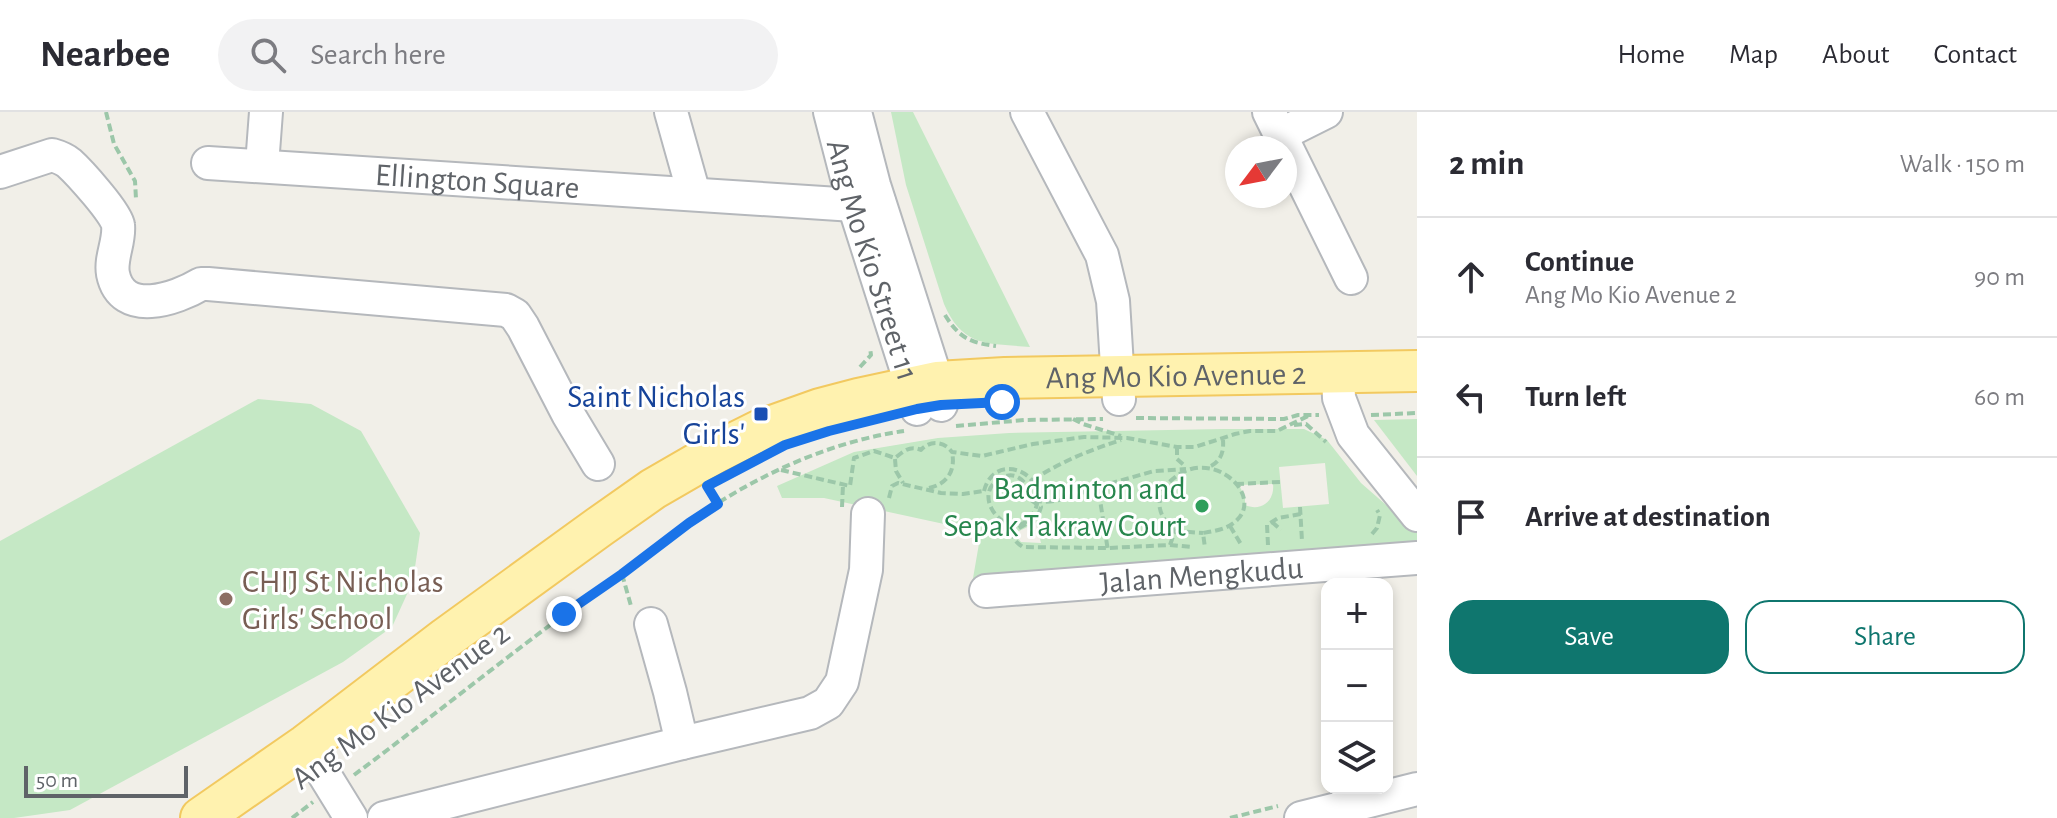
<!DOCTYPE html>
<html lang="en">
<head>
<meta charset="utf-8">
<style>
  body { margin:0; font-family:"Alegreya Sans",sans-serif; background:#f2f2f3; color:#2b2b33 }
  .controls { position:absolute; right:24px; bottom:24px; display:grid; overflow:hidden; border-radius:16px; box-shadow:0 4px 12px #0003 }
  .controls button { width:72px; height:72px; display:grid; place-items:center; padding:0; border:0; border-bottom:2px solid #e1e1e2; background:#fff; color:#2b2b33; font:40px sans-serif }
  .compass { position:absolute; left:1225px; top:24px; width:72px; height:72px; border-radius:50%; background:#fff; box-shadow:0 4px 12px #0003; rotate:238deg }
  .scale { position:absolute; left:24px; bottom:20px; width:164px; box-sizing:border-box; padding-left:8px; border:4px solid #5f6368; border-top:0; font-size:22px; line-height:28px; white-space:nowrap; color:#5f6368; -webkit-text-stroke:6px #fff; paint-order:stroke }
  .stop { position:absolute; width:24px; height:24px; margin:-18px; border:6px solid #1a73e8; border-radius:50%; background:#fff }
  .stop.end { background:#1a73e8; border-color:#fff; box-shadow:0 2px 8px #0008 }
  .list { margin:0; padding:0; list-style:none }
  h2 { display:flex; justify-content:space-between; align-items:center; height:104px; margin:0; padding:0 32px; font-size:34px }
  h2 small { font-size:26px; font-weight:400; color:#7c7c81 }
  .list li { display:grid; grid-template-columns:52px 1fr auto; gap:24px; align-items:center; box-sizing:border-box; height:120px; padding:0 32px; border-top:2px solid #e1e1e2 }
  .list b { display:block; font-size:30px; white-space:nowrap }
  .list p { margin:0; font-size:26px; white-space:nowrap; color:#7c7c81 }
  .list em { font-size:26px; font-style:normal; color:#7c7c81 }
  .actions { display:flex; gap:16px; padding:24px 32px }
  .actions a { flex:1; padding:18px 0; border:2px solid #0f766e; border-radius:24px; text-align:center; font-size:28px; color:#0f766e }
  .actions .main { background:#0f766e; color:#fff }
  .icon { flex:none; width:44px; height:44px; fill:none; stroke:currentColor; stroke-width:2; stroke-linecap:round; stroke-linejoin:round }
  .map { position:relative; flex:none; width:1417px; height:706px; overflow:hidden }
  header { display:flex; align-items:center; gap:48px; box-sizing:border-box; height:112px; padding:0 40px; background:#fff; border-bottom:2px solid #e1e1e2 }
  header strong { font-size:38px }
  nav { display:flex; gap:44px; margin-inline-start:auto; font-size:28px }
  .search { width:560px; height:72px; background:#f2f2f3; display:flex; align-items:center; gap:20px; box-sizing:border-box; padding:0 28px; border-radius:44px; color:#7c7c81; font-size:30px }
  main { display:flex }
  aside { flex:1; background:#fff }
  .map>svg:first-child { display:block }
</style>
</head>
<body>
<header>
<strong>Nearbee</strong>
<div class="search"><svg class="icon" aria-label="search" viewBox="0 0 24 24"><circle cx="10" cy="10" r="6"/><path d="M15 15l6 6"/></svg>Search here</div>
<nav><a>Home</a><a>Map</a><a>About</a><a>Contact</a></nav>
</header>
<main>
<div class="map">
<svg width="1417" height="706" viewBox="0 0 1417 706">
  <rect width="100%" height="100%" fill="#f1efe8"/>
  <g fill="#c5e8c5" fill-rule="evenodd">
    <path d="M891 0H913L1030 235C988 231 963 236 944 192L906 73Z"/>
    <polygon points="258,287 311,292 361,319 420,421 413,469 392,515 343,550 70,698 14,706 0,706 0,429"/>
    <polygon points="1417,307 1417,364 1374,308"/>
    <path d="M1224 317H1304L1327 328 1361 371 1417 420V434L972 472 981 420 824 386H782L777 374 854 340 938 326 1009 321ZM1325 351 1329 392 1283 396 1279 355ZM1273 372C1275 389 1261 400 1245 393V385L1239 373ZM1036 411 1041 431 1021 430 1017 425 1019 419Z"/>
  </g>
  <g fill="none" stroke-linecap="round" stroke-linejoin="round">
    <defs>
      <g id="minor">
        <polyline points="671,0 694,82"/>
        <path id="s1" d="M830 0 854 93 912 275 917 297"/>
        <polyline points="855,0 874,73 937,270 941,293"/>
        <polyline points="1027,0 1102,143 1113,189 1119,287"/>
        <polyline points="1269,0 1351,166"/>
        <polyline points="1280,23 1326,0"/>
        <path id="s2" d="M208 51 854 93 879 90"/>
        <polyline points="262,53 266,0"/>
        <path d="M0 60 52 43C59 45 64 47 69 51 79 60 117 102 118 113 120 129 110 146 113 162 122 206 176 187 201 172H208L506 198 515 203 523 215 568 302 598 352"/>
        <polyline points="1338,261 1339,286 1353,323 1417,403"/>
        <path id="s3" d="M986 479 1417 446"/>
        <polyline points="651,512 670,580 682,631"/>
        <polyline points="306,633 351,706"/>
        <polyline points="384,706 682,631 810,601 828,591 842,570 866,458 868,402"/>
        <polyline points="1301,706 1417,677"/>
      </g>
      <g id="major">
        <path id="s4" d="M201 706 306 633 446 526 599 415 653 377 717 340 761 318 820 297 858 287 937 270 1005 266 1417 259"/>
      </g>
    </defs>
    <use href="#minor" stroke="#b5b8bc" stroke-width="36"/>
    <use href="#major" stroke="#f2c960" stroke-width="44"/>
    <g stroke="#9cc7a9" stroke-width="4" stroke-dasharray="8 4" stroke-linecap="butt">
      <polyline points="106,0 114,32 135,69 136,87"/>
      <path d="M945 203C959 226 971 231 996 234"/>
      <polyline points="860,255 871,243 870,236"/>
      <polyline points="1371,303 1417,301"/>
      <polyline points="1136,306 1284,307 1298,303 1319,303"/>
      <polyline points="1073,307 1083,312 1121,324"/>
      <polyline points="1294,313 1306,312 1326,330"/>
      <polyline points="956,314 1025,308 1103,307"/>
      <polyline points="1177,335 1177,347 1186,355"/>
      <polyline points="895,347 896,359 903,371"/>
      <path d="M1211 354C1221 349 1224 339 1223 328"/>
      <path d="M781 358 850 374 854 346 874 339 895 346C904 339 910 333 921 338 930 328 944 329 952 340L982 344 1033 332 1084 325 1127 326 1177 335H1195L1235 322 1250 319H1277L1308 304"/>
      <path d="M1033 368C1060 350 1090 338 1121 328"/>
      <polyline points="1236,372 1280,370"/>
      <polyline points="1098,375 1154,359 1186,357"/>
      <path d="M929 376C947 372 956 359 952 340"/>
      <polyline points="889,386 892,374 898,371 941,381 963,382 984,379"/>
      <path d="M1031 388 1041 395C1039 401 1039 403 1034 407 1024 415 1000 420 1023 435L1108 436 1170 433 1192 435"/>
      <path d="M1034 388C1055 394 1077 382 1098 375L1108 439"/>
      <polyline points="842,395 843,373"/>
      <polyline points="1300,395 1302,429"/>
      <polyline points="1272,410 1281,418"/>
      <polyline points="1230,414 1242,434"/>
      <polyline points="1175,419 1203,421"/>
      <polyline points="1372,422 1377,416 1380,403 1377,398"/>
      <path d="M1170 433 1175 419C1164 409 1155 397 1162 381 1165 373 1171 368 1178 363 1215 338 1263 383 1237 408 1228 417 1215 419 1203 421L1205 436"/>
      <polyline points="1268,433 1267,413 1278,406 1301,402"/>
      <polyline points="622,462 631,494"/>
      <path d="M354 663C424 611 491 557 561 505 580 490 601 477 621 463 644 446 665 428 688 411 751 366 827 330 904 319"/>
      <polyline points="292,706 313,690"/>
      <polyline points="1230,706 1278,694"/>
    </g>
    <use href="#minor" stroke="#fff" stroke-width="32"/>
    <use href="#major" stroke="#fff2af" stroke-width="40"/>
    <path stroke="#9cc7a9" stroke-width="4" stroke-dasharray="8 4" stroke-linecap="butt" d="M984 379C995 337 1051 362 1035 398 1016 440 963 383 1003 365 1019 358 1030 374 1031 388"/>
  </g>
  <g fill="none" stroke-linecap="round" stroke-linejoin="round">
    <polyline stroke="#1a73e8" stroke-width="10" points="564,502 622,462 689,411 718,392 707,374 785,333 829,319 917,297 941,293 1002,290"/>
  </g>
  <rect fill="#1a4fb4" stroke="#fff" stroke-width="3" x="753" y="294" width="16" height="16" rx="4"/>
  <circle fill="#2e9e5b" stroke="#fff" stroke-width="3" cx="1202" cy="394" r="8"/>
  <circle fill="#8d6e63" stroke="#fff" stroke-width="3" cx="226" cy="487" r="8"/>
  <g text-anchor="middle" stroke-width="6" stroke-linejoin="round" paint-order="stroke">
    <g font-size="32" fill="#5f6368" stroke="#fff">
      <text dy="11" stroke="none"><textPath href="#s2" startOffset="270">Ellington Square</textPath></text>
      <text dy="11" stroke="none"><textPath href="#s1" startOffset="154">Ang Mo Kio Street 11</textPath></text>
      <text dy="11" stroke="none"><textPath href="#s4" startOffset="1104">Ang Mo Kio Avenue 2</textPath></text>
      <text dy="11" stroke="none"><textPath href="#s3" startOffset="216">Jalan Mengkudu</textPath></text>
      <text transform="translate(400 593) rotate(-36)" y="11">Ang Mo Kio Avenue 2</text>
    </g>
    <g font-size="32" fill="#164399" stroke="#fff" text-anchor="end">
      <text x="745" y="295">Saint Nicholas<tspan x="745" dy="37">Girls'</tspan></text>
    </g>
    <g font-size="32" fill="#27864d" stroke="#fff" text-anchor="end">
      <text x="1186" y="387">Badminton and<tspan x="1186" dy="37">Sepak Takraw Court</tspan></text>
    </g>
    <g font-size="32" fill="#785e54" stroke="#fff" text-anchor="start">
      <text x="242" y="480">CHIJ St Nicholas<tspan x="242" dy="37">Girls' School</tspan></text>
    </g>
  </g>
</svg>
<div class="controls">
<button>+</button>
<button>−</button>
<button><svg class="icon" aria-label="layers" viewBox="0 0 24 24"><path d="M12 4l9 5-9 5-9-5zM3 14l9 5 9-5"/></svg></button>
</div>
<svg class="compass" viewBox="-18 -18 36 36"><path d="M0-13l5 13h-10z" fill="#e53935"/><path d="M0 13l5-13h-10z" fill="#7c7c81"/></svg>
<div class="scale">50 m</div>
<div class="stop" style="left:1002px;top:290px"></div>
<div class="stop end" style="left:564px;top:502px"></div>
</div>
<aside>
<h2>2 min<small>Walk · 150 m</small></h2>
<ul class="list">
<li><svg class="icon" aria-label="ahead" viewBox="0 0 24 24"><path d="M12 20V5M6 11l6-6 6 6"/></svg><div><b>Continue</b><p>Ang Mo Kio Avenue 2</p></div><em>90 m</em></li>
<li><svg class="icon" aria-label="left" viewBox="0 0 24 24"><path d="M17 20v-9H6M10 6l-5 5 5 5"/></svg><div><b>Turn left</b></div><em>60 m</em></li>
<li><svg class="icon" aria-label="arrive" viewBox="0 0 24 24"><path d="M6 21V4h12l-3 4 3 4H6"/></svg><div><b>Arrive at destination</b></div></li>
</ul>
<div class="actions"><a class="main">Save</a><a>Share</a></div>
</aside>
</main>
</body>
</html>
